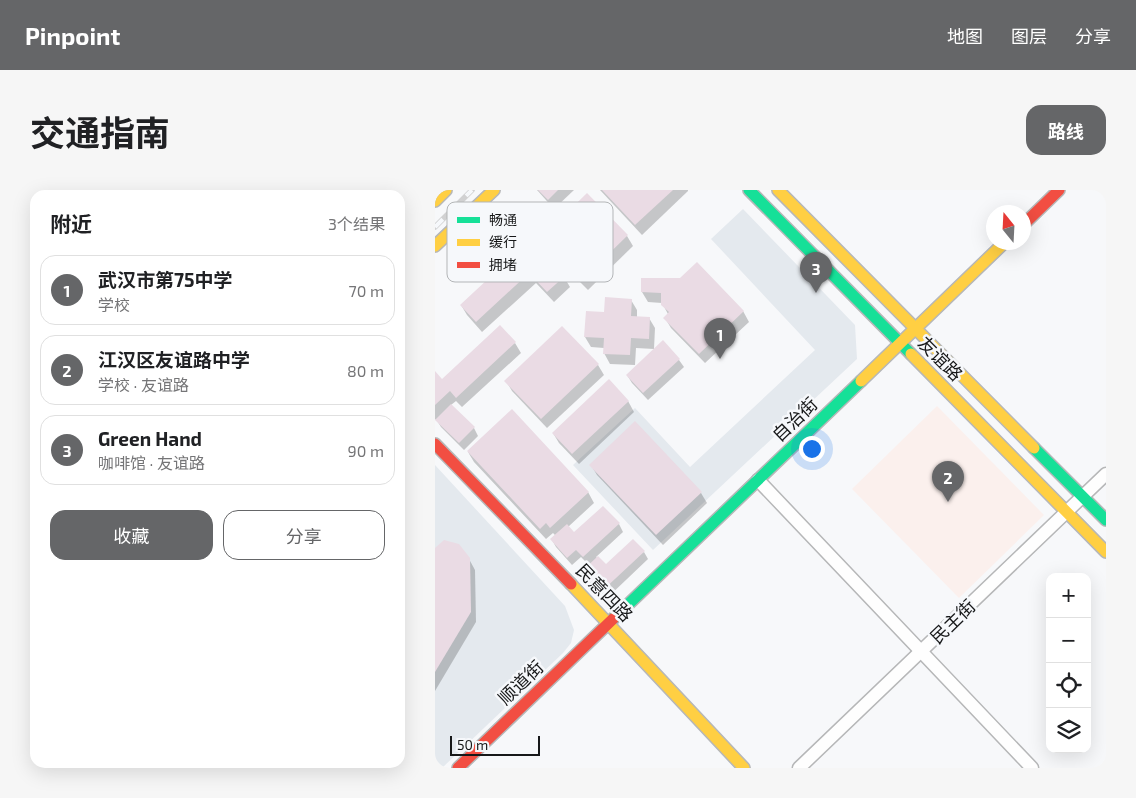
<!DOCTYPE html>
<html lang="zh">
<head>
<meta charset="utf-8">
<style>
  body { margin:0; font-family:"Exo 2","Noto Sans SC",sans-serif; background:#f6f6f6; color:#202124 }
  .controls { position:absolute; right:15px; bottom:15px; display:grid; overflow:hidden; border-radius:10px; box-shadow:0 5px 20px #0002 }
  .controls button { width:45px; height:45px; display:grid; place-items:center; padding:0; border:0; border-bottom:1px solid #e0e0e0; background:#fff; color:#202124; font:25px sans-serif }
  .compass { position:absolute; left:551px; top:15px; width:45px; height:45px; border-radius:50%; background:#fff; box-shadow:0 5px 20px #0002; rotate:342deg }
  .scale { position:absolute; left:15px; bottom:12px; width:90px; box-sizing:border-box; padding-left:5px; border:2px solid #171819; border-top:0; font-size:14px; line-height:18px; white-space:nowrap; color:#171819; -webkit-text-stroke:4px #f6f8fb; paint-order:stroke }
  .you { position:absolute; left:376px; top:258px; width:18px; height:18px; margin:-12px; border:4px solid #fff; border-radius:50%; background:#1a73e8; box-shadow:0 0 0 8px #1a73e833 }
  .badge { display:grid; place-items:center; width:32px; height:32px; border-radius:50%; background:#656668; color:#fff; font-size:16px; font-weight:700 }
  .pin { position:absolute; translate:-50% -41px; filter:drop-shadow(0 1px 2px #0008) }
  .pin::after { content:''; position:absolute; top:26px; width:18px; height:15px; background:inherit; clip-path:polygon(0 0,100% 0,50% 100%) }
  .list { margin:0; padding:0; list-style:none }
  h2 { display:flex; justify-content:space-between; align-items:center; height:65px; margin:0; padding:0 20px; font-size:21px }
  h2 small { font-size:16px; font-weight:400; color:#757577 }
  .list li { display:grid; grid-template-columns:32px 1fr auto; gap:15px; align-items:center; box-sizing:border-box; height:70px; margin:0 10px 10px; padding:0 10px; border:1px solid #e0e0e0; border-radius:15px }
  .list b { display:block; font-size:19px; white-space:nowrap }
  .list p { margin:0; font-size:16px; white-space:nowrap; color:#757577 }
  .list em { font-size:16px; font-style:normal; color:#757577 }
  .actions { display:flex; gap:10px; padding:15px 20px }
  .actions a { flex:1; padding:11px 0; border:1px solid #656668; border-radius:15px; text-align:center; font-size:18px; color:#656668 }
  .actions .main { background:#656668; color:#fff }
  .icon { flex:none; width:28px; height:28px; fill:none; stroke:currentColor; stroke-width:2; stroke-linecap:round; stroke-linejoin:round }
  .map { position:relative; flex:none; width:671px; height:578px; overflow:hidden; border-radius:15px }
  header { display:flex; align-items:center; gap:30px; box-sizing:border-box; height:70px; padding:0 25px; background:#656668; color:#fff }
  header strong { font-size:24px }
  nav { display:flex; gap:28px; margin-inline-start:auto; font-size:18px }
  .intro { display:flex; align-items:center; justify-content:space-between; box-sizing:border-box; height:120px; padding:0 30px }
  h1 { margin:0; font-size:35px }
  .button { padding:12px 22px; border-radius:15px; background:#656668; color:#fff; font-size:18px; font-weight:700 }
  main { display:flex; gap:30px; padding:0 30px }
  aside { flex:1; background:#fff; border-radius:15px; box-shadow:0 5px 20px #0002 }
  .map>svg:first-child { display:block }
</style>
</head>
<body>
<header>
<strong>Pinpoint</strong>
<nav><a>地图</a><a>图层</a><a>分享</a></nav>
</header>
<div class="intro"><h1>交通指南</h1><a class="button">路线</a></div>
<main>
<aside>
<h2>附近<small>3个结果</small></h2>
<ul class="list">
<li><span class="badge">1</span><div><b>武汉市第75中学</b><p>学校</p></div><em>70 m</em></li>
<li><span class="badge">2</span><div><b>江汉区友谊路中学</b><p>学校 · 友谊路</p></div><em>80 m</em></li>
<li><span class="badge">3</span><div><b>Green Hand</b><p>咖啡馆 · 友谊路</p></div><em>90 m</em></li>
</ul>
<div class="actions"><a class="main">收藏</a><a>分享</a></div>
</aside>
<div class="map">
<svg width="671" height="578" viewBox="0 0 671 578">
  <rect width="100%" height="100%" fill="#f7f8fa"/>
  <g fill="#e4e9ee">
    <polygon points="308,19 420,135 422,169 218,360 138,275 200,218 255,277 380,160 276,49"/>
    <polygon points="0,275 130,416 139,440 136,453 128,463 7,578 0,578"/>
  </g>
  <polygon fill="#fbf0ed" points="502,216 609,325 524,408 417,299"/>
  <g fill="#0003">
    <polygon points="102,0 139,0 119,19"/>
    <polygon points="165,0 253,0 253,1 207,45"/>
    <polygon points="192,46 198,56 153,100 112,59 106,49"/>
    <polygon points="96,51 129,87 135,97 119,112 101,93 47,142 32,125 26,115"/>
    <polygon points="207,89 308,121 314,132 270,173 236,138 230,128 233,124 227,113 213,112 207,102"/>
    <polygon points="196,110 202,120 202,128 214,128 220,138 219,159 201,158 200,175 175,174 169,163 169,158 156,157 150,147 170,124"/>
    <polygon points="228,152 244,170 249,177 213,210 197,193 192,185"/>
    <polygon points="80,153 86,163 27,217 21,211 16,215 39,238 43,246 29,260 6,237 1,229 0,230 0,183 7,190"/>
    <polygon points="163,175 169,185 112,238 77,201 71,191"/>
    <polygon points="193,211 199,222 144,274 124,253 118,243"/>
    <polygon points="33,262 153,302 159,313 133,337 139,344 184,334 188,342 161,367 171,376 209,362 213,369 171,409 152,390 148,382 155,376 146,367 137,375 121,357 117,350 121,346 118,343 111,349 39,272"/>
    <polygon points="156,275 266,303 272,313 228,355 162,285"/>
    <polygon points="0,359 34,369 40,380 41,432 0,501"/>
  </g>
  <g fill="#eadbe4">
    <polygon points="103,0 123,0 113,10"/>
    <polygon points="167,0 238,0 200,35"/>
    <polygon points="152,3 193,45 146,91 105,49"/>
    <polygon points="96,49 130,86 112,102 94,83 41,132 25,115"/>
    <polygon points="262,72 309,121 264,164 228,128 234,122 226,115 226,103 206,102 206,88 245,88"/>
    <polygon points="170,107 197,109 196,126 215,127 214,149 196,148 195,165 168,164 169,148 149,147 151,121 169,122"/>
    <polygon points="65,135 81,152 21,208 15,201 0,215 0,181 7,189"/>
    <polygon points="127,136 164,174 106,229 69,191"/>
    <polygon points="228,150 245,169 208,203 191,185"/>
    <polygon points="174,189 194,211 137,264 117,243"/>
    <polygon points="16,214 40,237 24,253 0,230"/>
    <polygon points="77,219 154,302 115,338 111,333 105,339 32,261"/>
    <polygon points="200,231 267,302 221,345 154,275"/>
    <polygon points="168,316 185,333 148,367 141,360 132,368 115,349 132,334 139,342"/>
    <polygon points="198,349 210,361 166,402 146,382 163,366 171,374"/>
    <polygon points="9,350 24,354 35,368 36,422 0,482 0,358"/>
  </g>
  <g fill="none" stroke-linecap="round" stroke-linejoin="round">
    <defs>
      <g id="street">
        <polyline points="323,290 597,578"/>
        <polyline points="364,578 671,284"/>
      </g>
      <g id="fast">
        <polyline points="314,0 476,164"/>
        <polyline points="599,258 671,330"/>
        <polyline points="179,428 426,191"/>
      </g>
      <g id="slow">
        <polyline points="343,0 599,258"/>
        <polyline points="0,11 11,0"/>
        <polyline points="0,56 59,0"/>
        <polyline points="476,164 671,362"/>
        <polyline points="426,191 570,52"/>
        <polyline points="136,394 309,578"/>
      </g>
      <g id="jam">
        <polyline points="588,35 624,0"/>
        <polyline points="0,254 136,394"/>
        <polyline points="23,578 179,428"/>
      </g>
    </defs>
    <use href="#street" stroke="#b6b7b8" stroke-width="15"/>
    <use href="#fast" stroke="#b6b7b8" stroke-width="14"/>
    <use href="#slow" stroke="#b6b7b8" stroke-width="14"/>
    <use href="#jam" stroke="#b6b7b8" stroke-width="14"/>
    <use href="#street" stroke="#fefefe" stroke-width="12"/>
    <use href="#fast" stroke="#16e098" stroke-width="11"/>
    <use href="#slow" stroke="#ffcf43" stroke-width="11"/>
    <use href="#jam" stroke="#f24e42" stroke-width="11"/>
    <defs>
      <polyline id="rail" points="0,37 37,0"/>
    </defs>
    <use href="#rail" stroke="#d1d1d2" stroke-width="5.5"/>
    <use href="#rail" stroke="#f6f8fb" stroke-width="4" stroke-dasharray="11" stroke-linecap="butt"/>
  </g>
  <g text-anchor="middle" stroke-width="5" stroke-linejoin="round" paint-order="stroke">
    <g font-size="18" fill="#171819" stroke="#f6f8fb">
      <text transform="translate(505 169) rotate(45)" y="6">友谊路</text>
      <text transform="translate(360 230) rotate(-44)" y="6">自治街</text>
      <text transform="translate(169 403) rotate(46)" y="6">民意四路</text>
      <text transform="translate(518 432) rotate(-44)" y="6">民主街</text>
      <text transform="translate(86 493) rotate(-44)" y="6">顺道街</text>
    </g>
  </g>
  <rect x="12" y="12" width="166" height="80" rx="8" fill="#f6f8fb" stroke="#b3b5b7" stroke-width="1"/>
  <rect x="22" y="27" width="23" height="6" fill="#16e098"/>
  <rect x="22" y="49" width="23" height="7" fill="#ffcf43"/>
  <rect x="22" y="72" width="23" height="6" fill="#f24e42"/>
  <g font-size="14" fill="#171819">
    <text x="54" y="35">畅通</text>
    <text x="54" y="57">缓行</text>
    <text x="54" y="80">拥堵</text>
  </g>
</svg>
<div class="controls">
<button>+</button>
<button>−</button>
<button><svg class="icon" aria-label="locate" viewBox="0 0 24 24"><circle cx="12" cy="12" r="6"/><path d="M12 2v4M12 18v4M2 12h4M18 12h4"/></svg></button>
<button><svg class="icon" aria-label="layers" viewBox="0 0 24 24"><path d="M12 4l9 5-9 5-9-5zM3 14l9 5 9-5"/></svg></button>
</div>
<svg class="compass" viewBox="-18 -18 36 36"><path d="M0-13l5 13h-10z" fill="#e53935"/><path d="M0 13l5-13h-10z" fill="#757577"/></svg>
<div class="scale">50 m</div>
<div class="you"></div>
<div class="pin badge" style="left:285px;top:169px">1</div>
<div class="pin badge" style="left:513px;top:312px">2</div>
<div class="pin badge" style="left:381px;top:103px">3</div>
</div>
</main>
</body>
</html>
